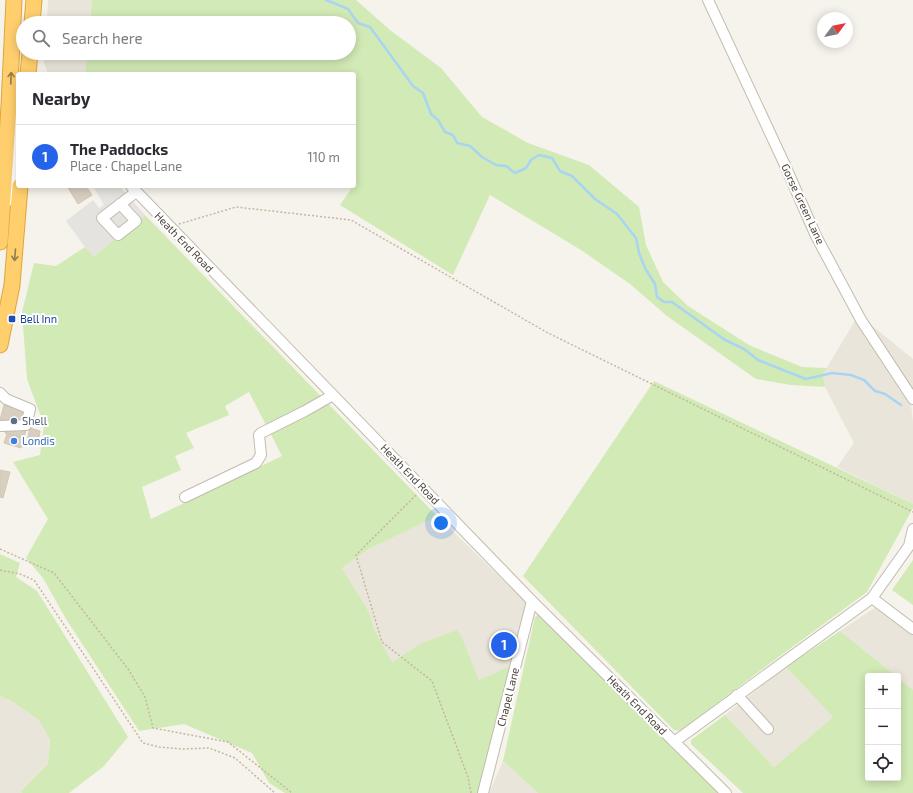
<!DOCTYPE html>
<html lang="en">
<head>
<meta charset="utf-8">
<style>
  body { margin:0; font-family:"Exo 2",sans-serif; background:#f2f2f3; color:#2b2b33 }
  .controls { position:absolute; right:12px; bottom:12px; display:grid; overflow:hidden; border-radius:4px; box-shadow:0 2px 10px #0003 }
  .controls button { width:36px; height:36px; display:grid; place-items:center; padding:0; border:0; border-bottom:1px solid #e1e1e2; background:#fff; color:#2b2b33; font:20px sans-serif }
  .compass { position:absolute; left:817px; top:12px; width:36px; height:36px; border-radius:50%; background:#fff; box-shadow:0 2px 10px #0003; rotate:58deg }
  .you { position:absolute; left:441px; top:523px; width:14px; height:14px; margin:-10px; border:3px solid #fff; border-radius:50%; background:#1a73e8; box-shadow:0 0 0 6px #1a73e833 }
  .badge { display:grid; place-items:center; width:26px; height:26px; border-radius:50%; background:#2563eb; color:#fff; font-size:13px; font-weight:700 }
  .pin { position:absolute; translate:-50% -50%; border:2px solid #fff; box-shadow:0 1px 4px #0006 }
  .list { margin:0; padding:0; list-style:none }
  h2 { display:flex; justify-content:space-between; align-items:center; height:52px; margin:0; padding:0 16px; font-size:17px }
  h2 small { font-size:13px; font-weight:400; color:#7c7c81 }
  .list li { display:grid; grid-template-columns:26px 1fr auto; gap:12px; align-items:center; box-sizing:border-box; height:64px; padding:0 16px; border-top:1px solid #e1e1e2 }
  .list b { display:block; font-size:15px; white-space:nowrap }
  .list p { margin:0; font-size:13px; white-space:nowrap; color:#7c7c81 }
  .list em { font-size:13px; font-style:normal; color:#7c7c81 }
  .icon { flex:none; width:22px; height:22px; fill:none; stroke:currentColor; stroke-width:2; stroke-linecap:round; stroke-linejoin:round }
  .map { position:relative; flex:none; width:913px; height:793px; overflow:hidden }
  .search { position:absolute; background:#fff; box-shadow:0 2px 10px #0003; left:16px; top:16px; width:340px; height:44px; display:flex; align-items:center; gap:10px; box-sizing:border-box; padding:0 14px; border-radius:22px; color:#7c7c81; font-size:15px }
  .panel { position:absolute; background:#fff; box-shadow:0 2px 10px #0003; left:16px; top:72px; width:340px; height:116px; border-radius:4px }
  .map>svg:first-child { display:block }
</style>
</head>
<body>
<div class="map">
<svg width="913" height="793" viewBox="0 0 913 793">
  <rect width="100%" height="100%" fill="#f6f3ec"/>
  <g fill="#eae5da">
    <polygon points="48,0 92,0 90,23 47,23"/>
    <polygon points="45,53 87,53 85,74 48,74 44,63"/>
    <polygon points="865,320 913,359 913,389 909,386"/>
    <polygon points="855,321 911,404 913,422 913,504 837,467 854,443 825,387 823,374"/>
    <polygon points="437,516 524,600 527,606 512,665 479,680 463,640 420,644 392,662 374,629 369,612 342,568 367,550"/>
    <polygon points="876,607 913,635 913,690 898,678 898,676 896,676 840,631"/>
    <polygon points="786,667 833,717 774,767 725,715"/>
    <polygon points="0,696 13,702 39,720 50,740 48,764 21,791 22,793 0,793"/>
    <polygon points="503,761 538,793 489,793"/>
  </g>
  <g fill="#d2eab5" fill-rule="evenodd">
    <polygon points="92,0 356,0 390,30 441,68 482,117 528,143 589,165 639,207 646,245 663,282 688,306 749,345 802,367 827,368 823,374 825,387 791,385 756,379 667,316 630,284 581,250 490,195 453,275 340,205 351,189 346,186 354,186 354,74 85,74 87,53 349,53 349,23 90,23"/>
    <path d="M145 215 437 516 367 550 342 568 369 612 374 629 392 662 420 644 457 630 463 640 479 680 512 665 480 793H285L269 783 252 753 184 724 139 731 66 619 43 578 26 558 48 519 13 462 40 455 44 425 27 379 22 312 34 263 56 266 85 247 94 256ZM249 392 282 456 151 519 142 487 181 470 175 456 194 448 186 433 229 415 225 406Z"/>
    <polygon points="654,381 913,504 913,508 867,592 761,670 681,731 674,730 523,576"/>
    <polygon points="0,554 20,563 16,577 37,591 128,737 104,766 69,793 22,793 21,791 48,764 50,740 39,720 13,702 0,696"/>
    <polygon points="913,560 913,605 892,590"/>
    <polygon points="538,614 718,793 538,793 503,761 535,617"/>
    <polygon points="840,631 896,676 868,676 868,778 898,778 898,678 913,690 913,793 743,793 691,744 691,740 725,715 774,767 833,717 786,667"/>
  </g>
  <polygon fill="#e5e3e0" points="93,186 119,186 145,215 94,256 85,247 66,221 93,200 99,208 104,205"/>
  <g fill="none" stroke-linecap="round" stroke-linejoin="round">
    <polyline stroke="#a9d4f2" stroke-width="2.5" points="326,0 348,9 358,23 370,27 413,86 423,93 431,114 438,120 445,132 453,135 457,143 470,146 482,157 496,165 506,166 515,173 526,168 531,160 539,155 552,158 560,171 572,176 595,199 617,214 636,238 639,253 645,268 655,284 657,297 664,302 672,302 725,340 744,349 758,360 806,379 832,373 851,375 864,380 875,391 885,394 901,405"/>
  </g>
  <g fill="#d8cfc1" stroke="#d3c7b4">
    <polygon points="67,186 86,186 92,195 78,204"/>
    <polygon points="4,405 26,411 26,430 24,438 5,433 8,422 0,420"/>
    <polygon points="30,428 40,431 39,437 36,436 34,443 27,441"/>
    <polygon points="7,434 24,438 21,448 4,443"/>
    <polygon points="0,470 10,472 3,498 0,497"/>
    <polygon points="505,631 514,656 503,660 494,635"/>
  </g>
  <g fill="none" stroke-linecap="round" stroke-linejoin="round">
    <defs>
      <g id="minor">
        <polyline points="708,0 784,163 816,236 861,320 913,399"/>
        <polyline points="131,186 532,601 726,793"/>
        <polyline points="6,203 11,191 18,118"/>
        <polyline points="120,204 136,221 118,235 102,218 136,192"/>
        <polyline points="0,393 6,399 30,409 26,425 0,426"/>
        <polyline points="185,497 256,463 261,455 259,435 261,433 305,411 333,395"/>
        <polyline points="872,598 913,629"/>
        <polyline points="737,695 768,729"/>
        <polyline points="674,742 872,598 909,546 913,529"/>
        <polyline points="483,793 532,601"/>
      </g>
      <g id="highway">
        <polyline points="32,23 34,0"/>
        <polyline points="28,74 30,53"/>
        <polyline points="0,242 9,106 14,0"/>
        <polyline points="0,345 12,285 20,186"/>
      </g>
    </defs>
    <use href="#minor" stroke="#c2bbae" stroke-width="12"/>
    <use href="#highway" stroke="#e0a43c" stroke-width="17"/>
    <g stroke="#c4b79f" stroke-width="1.5" stroke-dasharray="2 2" stroke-linecap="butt">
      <polyline points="179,224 236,207 351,220 548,333 913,512"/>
      <polyline points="416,495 356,555 382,642 432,681 468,777 471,793"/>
      <polyline points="0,549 54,573 128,669 145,697 153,728 228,742 292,793"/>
      <polyline points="0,570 20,574 34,580 143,743 159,747 182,749 209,748 235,758 275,793"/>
    </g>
    <use href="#minor" stroke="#fff" stroke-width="10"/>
    <use href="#highway" stroke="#ffcf6e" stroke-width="15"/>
  </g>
  <defs><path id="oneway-shaft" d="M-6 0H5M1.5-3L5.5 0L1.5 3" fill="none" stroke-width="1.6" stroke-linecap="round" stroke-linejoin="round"/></defs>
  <g stroke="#937c4e">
    <use href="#oneway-shaft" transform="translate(11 78) rotate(-88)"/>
    <use href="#oneway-shaft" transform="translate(15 255) rotate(95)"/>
  </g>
  <rect fill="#1a4fb4" stroke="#fff" stroke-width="1.5" x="8" y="315" width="8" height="8" rx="2"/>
  <circle fill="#5c6f8a" stroke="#fff" stroke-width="1.5" cx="14" cy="421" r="4"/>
  <circle fill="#3f7fe0" stroke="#fff" stroke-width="1.5" cx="14" cy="441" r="4"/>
  <g text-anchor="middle" stroke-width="4" stroke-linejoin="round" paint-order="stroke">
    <g font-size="11" fill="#4b4439" stroke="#fff">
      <text transform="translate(803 204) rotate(65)" y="4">Gorse Green Lane</text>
      <text transform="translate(184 242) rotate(46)" y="4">Heath End Road</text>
      <text transform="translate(410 474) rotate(46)" y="4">Heath End Road</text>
      <text transform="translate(508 697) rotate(-76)" y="4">Chapel Lane</text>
      <text transform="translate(637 705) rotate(45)" y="4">Heath End Road</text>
    </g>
    <g font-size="11" fill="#164399" stroke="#fff" text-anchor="start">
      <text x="20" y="323">Bell Inn</text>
    </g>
    <g font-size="11" fill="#4e5e75" stroke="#fff" text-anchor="start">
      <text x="22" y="425">Shell</text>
    </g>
    <g font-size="11" fill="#366cbe" stroke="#fff" text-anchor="start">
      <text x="22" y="445">Londis</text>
    </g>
  </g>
</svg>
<div class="controls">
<button>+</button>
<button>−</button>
<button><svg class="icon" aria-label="locate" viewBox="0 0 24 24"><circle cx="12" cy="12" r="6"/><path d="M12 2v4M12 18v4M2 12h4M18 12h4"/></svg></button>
</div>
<svg class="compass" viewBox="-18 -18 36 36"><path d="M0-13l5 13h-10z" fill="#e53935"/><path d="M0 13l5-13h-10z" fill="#7c7c81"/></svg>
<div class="you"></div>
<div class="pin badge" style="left:504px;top:645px">1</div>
<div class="search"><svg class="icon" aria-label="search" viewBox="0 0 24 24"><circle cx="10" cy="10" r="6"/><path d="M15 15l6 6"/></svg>Search here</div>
<section class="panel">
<h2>Nearby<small></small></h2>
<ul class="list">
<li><span class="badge">1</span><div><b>The Paddocks</b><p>Place · Chapel Lane</p></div><em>110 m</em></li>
</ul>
</section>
</div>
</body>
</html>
